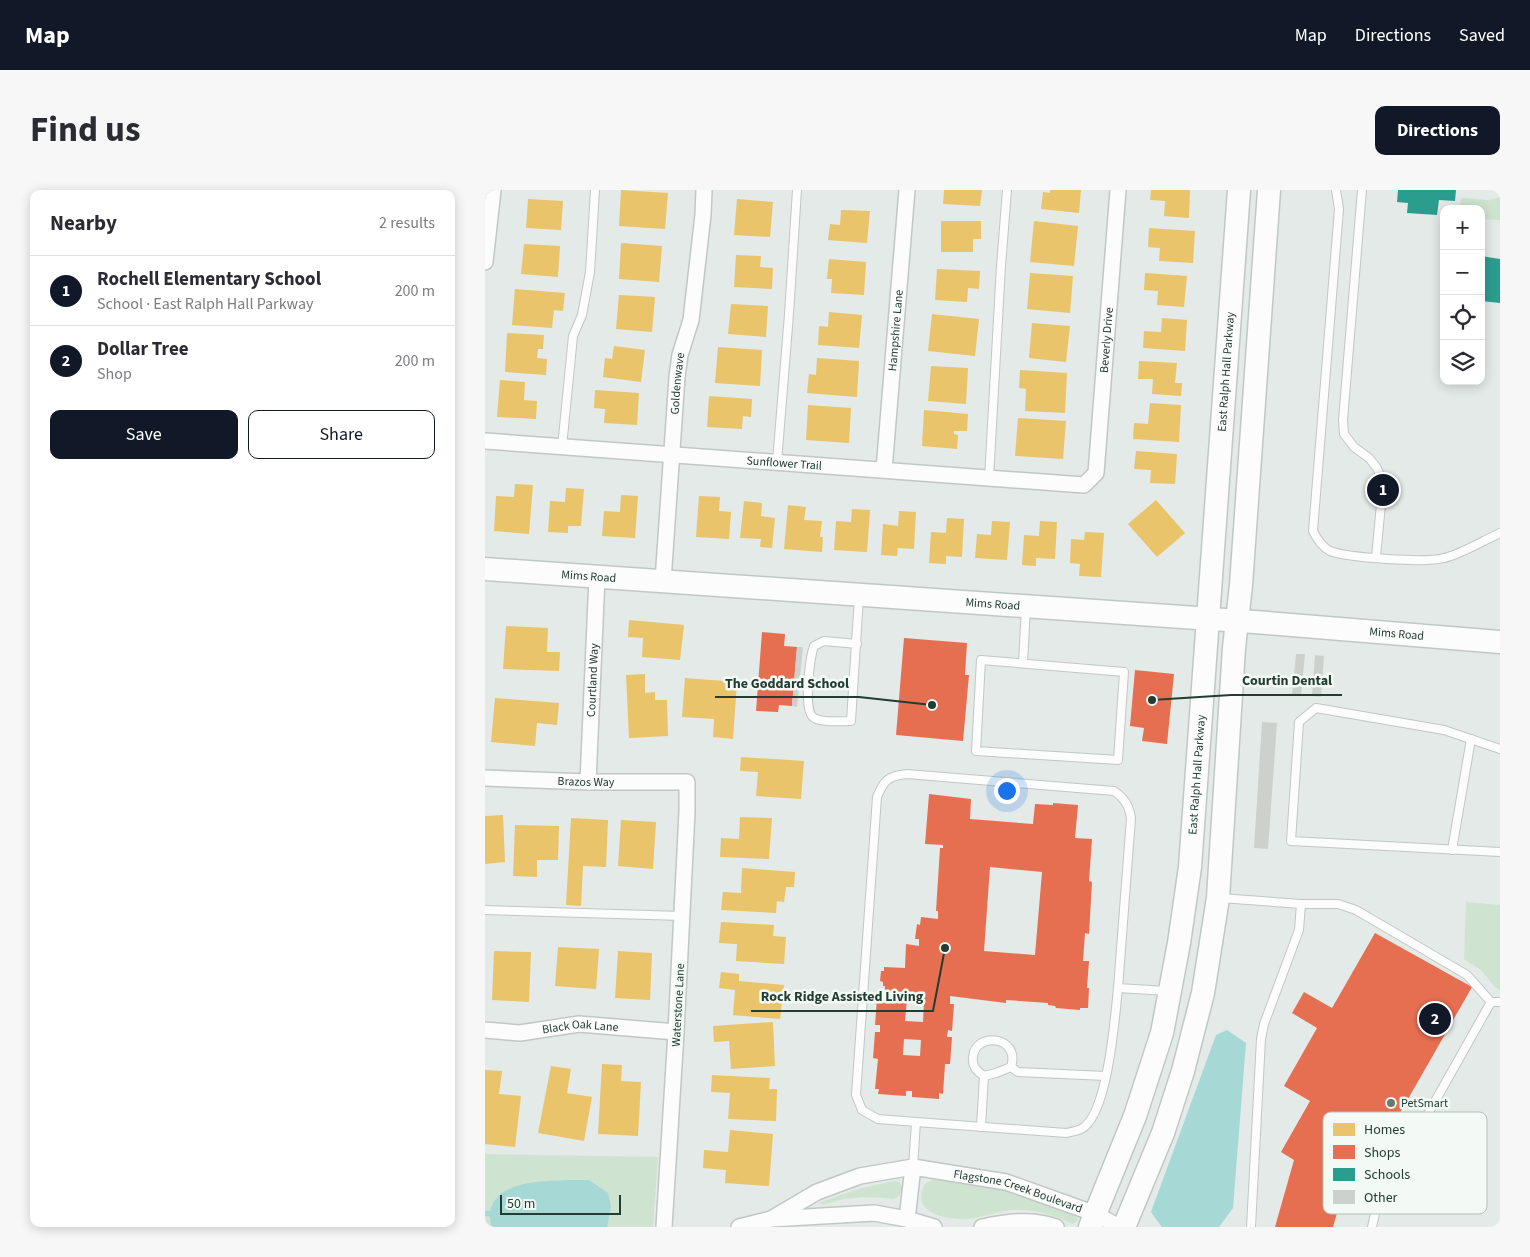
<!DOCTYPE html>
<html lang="en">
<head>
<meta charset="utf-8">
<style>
  body { margin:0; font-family:"Source Sans 3",sans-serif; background:#f7f7f7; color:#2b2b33 }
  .controls { position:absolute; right:15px; top:15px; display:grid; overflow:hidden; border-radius:10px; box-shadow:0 2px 12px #0003 }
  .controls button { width:45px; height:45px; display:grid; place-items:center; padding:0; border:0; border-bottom:1px solid #e1e1e2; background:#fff; color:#2b2b33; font:25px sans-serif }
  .scale { position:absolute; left:15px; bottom:12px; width:121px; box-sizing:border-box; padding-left:5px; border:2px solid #223d31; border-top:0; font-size:14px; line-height:18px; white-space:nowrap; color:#223d31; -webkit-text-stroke:4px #f3f9f5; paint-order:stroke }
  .you { position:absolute; left:521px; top:600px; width:18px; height:18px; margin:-12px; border:4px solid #fff; border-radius:50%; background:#1a73e8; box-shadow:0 0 0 8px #1a73e833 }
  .badge { display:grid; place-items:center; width:32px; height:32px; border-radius:50%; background:#111827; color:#fff; font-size:16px; font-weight:700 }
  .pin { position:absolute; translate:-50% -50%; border:2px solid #fff; box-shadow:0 1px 5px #0006 }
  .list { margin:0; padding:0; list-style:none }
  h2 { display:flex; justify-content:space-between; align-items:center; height:65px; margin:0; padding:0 20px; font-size:21px }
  h2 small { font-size:16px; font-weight:400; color:#7c7c81 }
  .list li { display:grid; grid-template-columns:32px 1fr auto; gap:15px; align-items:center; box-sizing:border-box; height:70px; padding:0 20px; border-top:1px solid #e1e1e2 }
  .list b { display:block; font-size:19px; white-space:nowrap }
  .list p { margin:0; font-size:16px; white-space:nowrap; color:#7c7c81 }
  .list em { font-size:16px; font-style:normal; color:#7c7c81 }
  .actions { display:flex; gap:10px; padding:15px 20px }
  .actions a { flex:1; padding:11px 0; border:1px solid #111827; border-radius:10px; text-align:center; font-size:18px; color:#111827 }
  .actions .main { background:#111827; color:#fff }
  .icon { flex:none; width:28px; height:28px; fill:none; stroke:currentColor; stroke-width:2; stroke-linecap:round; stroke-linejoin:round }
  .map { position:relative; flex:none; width:1015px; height:1037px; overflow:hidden; border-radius:10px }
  header { display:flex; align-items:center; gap:30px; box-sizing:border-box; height:70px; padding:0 25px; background:#111827; color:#fff }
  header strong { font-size:24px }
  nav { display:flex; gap:28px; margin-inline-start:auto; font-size:18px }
  .intro { display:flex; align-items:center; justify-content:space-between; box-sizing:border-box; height:120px; padding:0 30px }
  h1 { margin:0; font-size:35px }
  .button { padding:12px 22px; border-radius:10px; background:#111827; color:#fff; font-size:18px; font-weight:700 }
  main { display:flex; gap:30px; padding:0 30px }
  aside { flex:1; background:#fff; border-radius:10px; box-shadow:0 2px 12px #0003 }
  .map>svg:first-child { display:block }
</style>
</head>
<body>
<header>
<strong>Map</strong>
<nav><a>Map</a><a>Directions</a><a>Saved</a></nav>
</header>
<div class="intro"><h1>Find us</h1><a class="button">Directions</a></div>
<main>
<aside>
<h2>Nearby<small>2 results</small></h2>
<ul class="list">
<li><span class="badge">1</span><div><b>Rochell Elementary School</b><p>School · East Ralph Hall Parkway</p></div><em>200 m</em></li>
<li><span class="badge">2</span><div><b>Dollar Tree</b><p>Shop</p></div><em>200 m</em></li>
</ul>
<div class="actions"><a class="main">Save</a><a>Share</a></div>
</aside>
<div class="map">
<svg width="1015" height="1037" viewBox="0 0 1015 1037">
  <rect width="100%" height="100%" fill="#e4eae7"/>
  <g fill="#cee3d0">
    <polygon points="1015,7 1015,30 996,29 996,19 975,19 976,8 1003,10"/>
    <polygon points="981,712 1015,715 1015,800 1010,797 996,780 979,769"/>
    <polygon points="0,964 173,967 168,1037 0,1037"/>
    <path d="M450 988 523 999 563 1014 590 1026 593 1029 591 1032 588 1034C572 1026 556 1021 539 1020 519 1018 502 1027 482 1029 462 1030 424 1023 440 994Z"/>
    <path d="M409 991 414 992 418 998 414 1006 409 1009C380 1006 365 1006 337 1015L334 1014 336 1012 373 999Z"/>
  </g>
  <g fill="#a6d8d5">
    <polygon points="742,840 761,853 748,1018 734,1037 677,1037 666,1022 731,845"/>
    <path d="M80 990H104L123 1003 126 1017 122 1037H6C6 1032 4 1026 5 1021 13 990 56 992 80 990Z"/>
  </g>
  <g fill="#e9c46a">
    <polygon points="136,0 183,3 180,39 134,36"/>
    <polygon points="459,0 497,0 495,16 458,14"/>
    <polygon points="565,0 596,0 594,23 556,19 558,2 565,3"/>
    <polygon points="666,0 705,0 704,28 679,26 680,11 665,10"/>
    <polygon points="43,9 78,11 76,40 41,38"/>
    <polygon points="252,9 288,12 285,47 249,45"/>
    <polygon points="356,20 385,21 382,53 343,50 345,34 355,35"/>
    <polygon points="456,31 496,31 496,49 488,49 488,62 456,62"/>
    <polygon points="549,31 593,36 589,76 545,72"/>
    <polygon points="664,38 710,41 708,73 674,71 675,58 663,57"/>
    <polygon points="136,53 177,56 174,92 134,89"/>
    <polygon points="39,54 75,56 73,87 36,84"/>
    <polygon points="251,65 276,66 275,77 288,78 287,99 249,97"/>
    <polygon points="344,69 381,72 379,105 346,103 347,89 342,89"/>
    <polygon points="452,79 495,81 494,99 483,98 482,112 450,110"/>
    <polygon points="545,83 588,86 585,123 542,119"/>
    <polygon points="660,83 702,86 699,117 672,115 673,101 659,100"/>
    <polygon points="30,99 80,103 78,121 69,120 67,138 27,135"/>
    <polygon points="134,105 170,107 167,142 131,139"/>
    <polygon points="246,114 283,116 281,147 243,144"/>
    <polygon points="344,122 377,125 374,158 333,155 334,136 343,137"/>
    <polygon points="447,124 494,129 490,166 443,161"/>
    <polygon points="677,128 702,130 700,161 658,158 659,141 676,142"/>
    <polygon points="547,133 585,136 581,172 544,168"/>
    <polygon points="22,143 59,145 58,159 53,159 52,168 62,169 61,185 20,182"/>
    <polygon points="129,156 160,160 156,192 118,187 120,168 127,169"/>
    <polygon points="233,157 277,160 275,196 230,193"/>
    <polygon points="332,168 374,171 372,207 322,203 324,184 331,185"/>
    <polygon points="654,171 692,173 690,193 697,193 696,206 667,204 668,189 653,189"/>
    <polygon points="446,176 483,178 481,214 443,211"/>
    <polygon points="535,180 582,183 580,223 540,221 541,199 534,198"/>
    <polygon points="15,190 40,192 39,210 52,211 51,229 12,227"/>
    <polygon points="110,200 154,203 152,235 119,233 120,219 109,218"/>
    <polygon points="224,206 267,209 266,227 258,226 257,239 222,237"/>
    <polygon points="665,213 696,215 694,252 648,249 649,233 663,234"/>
    <polygon points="323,215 366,218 364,253 321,250"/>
    <polygon points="439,220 483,224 482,241 469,241 469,244 473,245 472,259 437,256"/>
    <polygon points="533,228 581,231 578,269 530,266"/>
    <polygon points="651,261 692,264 690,294 665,293 666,280 649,279"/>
    <polygon points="30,294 48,295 44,344 9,341 11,306 29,307"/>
    <polygon points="81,298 99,299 96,336 83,336 83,343 63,342 65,311 80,312"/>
    <polygon points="136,305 153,306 150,348 117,346 119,321 135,322"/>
    <polygon points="214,306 235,307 234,321 246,322 244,349 211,347"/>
    <polygon points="671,310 700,343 672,367 643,334"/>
    <polygon points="259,311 277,313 276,326 290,328 287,358 275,357 276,349 255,348"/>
    <polygon points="303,315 321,317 319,330 337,331 335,347 338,347 337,362 299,359"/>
    <polygon points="367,319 385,320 382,362 349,360 351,331 366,332"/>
    <polygon points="414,321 431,322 429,359 413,358 412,366 396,365 398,334 413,336"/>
    <polygon points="462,328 479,329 477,367 461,366 461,374 444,373 446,342 461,343"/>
    <polygon points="507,331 525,332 522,370 490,368 492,344 506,345"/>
    <polygon points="555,331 572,332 570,369 551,368 551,376 537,375 539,345 554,346"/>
    <polygon points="600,342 619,343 616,387 594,386 595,374 585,373 586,349 599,350"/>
    <polygon points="144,430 199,435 195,470 157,467 158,448 143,447"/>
    <polygon points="21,436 63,438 62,462 75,462 74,481 18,479"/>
    <polygon points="160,484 160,503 170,502 170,510 182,510 183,546 144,548 141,485"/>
    <polygon points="200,488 252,492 248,549 228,547 229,529 197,527"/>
    <polygon points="10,508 74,513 72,535 52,533 50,556 6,552"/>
    <polygon points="256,567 319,571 316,609 271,606 273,582 255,581"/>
    <polygon points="18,625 20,672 0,674 0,626"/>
    <polygon points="255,627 287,628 284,669 235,667 236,648 254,649"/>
    <polygon points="86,628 123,630 121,677 98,676 96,716 81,715"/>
    <polygon points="136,630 171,632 168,679 133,676"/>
    <polygon points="30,635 74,636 73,670 52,670 52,687 28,686"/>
    <polygon points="257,678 310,682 309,697 301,697 299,712 292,711 291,723 236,720 238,702 256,703"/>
    <polygon points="236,732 289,735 288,746 301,747 299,774 251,771 252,754 234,753"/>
    <polygon points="73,757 114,759 111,799 70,796"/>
    <polygon points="9,761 46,762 44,812 7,810"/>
    <polygon points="133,761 167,763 165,810 130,808"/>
    <polygon points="236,782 254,784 254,791 299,795 295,829 248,825 250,800 234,798"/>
    <polygon points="288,832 290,876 246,879 244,851 229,852 228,836"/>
    <polygon points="117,874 137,875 136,891 156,892 153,946 113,944"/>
    <polygon points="66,876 86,879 82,903 107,907 99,951 53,943"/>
    <polygon points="0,880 17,881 14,904 36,906 30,957 0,954"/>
    <polygon points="227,885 285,888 284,899 292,899 291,931 243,929 245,903 226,902"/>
    <polygon points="245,940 288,944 284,996 240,993 241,980 218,978 219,960 243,962"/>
  </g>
  <g fill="#e76f51" fill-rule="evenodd">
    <polygon points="277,442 300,444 299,456 312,457 307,516 294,515 293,522 271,521"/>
    <polygon points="419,448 482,453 480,485 484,485 478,551 411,545"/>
    <polygon points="650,480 689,484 682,554 657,551 659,538 645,536"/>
    <path d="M444 604 486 609 485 629 548 634 550 614 568 615V613L593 615 590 648 607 649 604 691 607 692 605 727 604 744 600 743 598 771H604L602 798H604L603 818H595V820L571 818 570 816 563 815V813L521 810V813L465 806V814H469L467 841 463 840 462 847H467L465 874H460L458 904 454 903V909L427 907V901H421V906L393 904 394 899H390L393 869 388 868 390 842H395V835H390L392 808 397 809V805H400V796H398V792L395 791 396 781H399V777L420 778 421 754 434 756V749H430L432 734 435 735 436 727 453 729V721H451L455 658H458V655L440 654ZM505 677 557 682 550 765 499 761ZM422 810 439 811 438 832 420 831ZM419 849 436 850 435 866 418 865Z"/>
    <polygon points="890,743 987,797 899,951 889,946 859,999 848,1037 790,1037 809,970 796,962 825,911 799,896 832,838 807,823 819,802 847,818"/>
  </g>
  <g fill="#2a9d8f">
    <polygon points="913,0 971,0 970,11 954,10 952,25 922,23 923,13 912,12"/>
    <polygon points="996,66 1015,69 1015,113 996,111"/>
  </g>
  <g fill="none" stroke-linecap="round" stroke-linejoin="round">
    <polyline stroke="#a6d8d5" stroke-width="5" points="0,1023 5,1024"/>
  </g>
  <g fill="#ccd1ce">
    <polygon points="312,457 318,457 312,517 307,516"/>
    <polygon points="811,464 820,464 816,505 807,505"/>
    <polygon points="830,465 839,466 836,507 827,506"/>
    <polygon points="777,532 792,533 783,659 769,658"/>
  </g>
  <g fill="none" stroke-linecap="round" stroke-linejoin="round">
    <defs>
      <g id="lane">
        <path d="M851 0 854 19 828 341C832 349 837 357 845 361 863 368 941 373 959 368 975 365 999 350 1015 343"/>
        <polyline points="877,0 858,230 859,244 869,257 884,268 892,278 898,293 891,367"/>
        <polyline points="77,257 88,146 97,125 105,82 110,0"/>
        <polyline points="292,272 304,124 312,0"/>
        <polyline points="504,288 516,76 522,0"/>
        <path d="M372 454 339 451 329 456C325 467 318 519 328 527 334 533 357 531 366 531L374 407"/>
        <polygon points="496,470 639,482 633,570 491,561"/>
        <polyline points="538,473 541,417"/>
        <polyline points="1015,559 959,540 831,518 814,532 806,651 1015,662"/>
        <polyline points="967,660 986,549"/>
        <polyline points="735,708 816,714 853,714 871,720 982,785 1006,812 1015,812"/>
        <polyline points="0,720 197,726"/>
        <polyline points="499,886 511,883 526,877 533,882 621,886"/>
        <path d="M431 932 581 943C586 942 592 941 596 939 623 926 630 826 633 798"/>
        <path d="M496 937 499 886C491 881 487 876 488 867 490 841 536 846 526 877"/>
        <path d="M428 977 431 932 393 929 377 920 371 905 392 607C399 590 403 586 422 584L629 601C639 608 644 615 646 628L633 798 682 801"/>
        <polyline points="766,1037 776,849 779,834 814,740 816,714"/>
        <polyline points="887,1037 891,1019 900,1000 1006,812"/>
      </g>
      <g id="street">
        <polyline points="0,72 8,0"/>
        <path id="s1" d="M0 251 599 295 611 283 633 0"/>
        <path id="s2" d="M399 280 422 0"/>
        <path id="s3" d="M178 391 192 187 195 165 206 130 218 25 219 0"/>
        <path id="s4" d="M0 588 103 592H202V622L191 842 179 1037"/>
        <path id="s5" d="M103 592 112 387"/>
        <path id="s6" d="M0 840 35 843 94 834 191 842"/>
        <path id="s7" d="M286 1029 332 1002 375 986 428 977 521 992 611 1024 634 1037"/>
        <polyline points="422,1029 428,977"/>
        <polyline points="254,1037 286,1029 389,1023 422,1029 449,1037"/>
        <path d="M497 1037C521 1032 547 1028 571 1037"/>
      </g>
      <g id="secondary">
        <path id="s8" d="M0 379 770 432 1015 452"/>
        <path id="s9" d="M605 1037 650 926 677 843 694 753 705 677 754 0"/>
        <polyline points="639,1037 678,943 698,881 718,803 733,708 749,458 756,395 784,0"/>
      </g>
    </defs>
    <use href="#lane" stroke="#c1c7c4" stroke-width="10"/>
    <use href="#street" stroke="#c1c7c4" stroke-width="18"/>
    <use href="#secondary" stroke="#c0c8c4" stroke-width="25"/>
    <use href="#lane" stroke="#fbfcfb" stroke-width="8"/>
    <use href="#street" stroke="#fbfcfb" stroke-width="15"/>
    <use href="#secondary" stroke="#fbfcfb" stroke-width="22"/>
  </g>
  <circle fill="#667a71" stroke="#f3f9f5" stroke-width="2" cx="906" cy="913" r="5"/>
  <g text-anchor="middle" stroke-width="5" stroke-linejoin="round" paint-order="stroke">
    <g font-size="12" fill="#223d31" stroke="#f3f9f5">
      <text dy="4" stroke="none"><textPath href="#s2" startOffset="140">Hampshire Lane</textPath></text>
      <text dy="4" stroke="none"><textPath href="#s1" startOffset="751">Beverly Drive</textPath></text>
      <text dy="4" stroke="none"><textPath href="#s9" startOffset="872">East Ralph Hall Parkway</textPath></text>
      <text dy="4" stroke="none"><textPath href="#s3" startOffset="198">Goldenwave</textPath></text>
      <text dy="4" stroke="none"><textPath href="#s1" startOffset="300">Sunflower Trail</textPath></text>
      <text dy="4" stroke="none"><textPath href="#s8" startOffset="104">Mims Road</textPath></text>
      <text dy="4" stroke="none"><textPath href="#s8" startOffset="509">Mims Road</textPath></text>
      <text dy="4" stroke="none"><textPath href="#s8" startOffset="914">Mims Road</textPath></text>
      <text dy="4" stroke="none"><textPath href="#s5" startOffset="102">Courtland Way</textPath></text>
      <text dy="4" stroke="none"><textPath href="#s9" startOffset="468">East Ralph Hall Parkway</textPath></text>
      <text dy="4" stroke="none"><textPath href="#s4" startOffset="101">Brazos Way</textPath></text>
      <text transform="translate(193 815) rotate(-87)" y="4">Waterstone Lane</text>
      <text dy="4" stroke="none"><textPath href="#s6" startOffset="96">Black Oak Lane</textPath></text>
      <text dy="4" stroke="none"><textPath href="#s7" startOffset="261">Flagstone Creek Boulevard</textPath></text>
    </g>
    <g font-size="12" fill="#223d31" stroke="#f3f9f5" text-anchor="start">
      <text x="916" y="917">PetSmart</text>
    </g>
  </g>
  <rect x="838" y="922" width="164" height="102" rx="8" fill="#f3f9f5" stroke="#b4c1ba" stroke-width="1"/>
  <rect x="848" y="933" width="22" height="13" fill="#e9c46a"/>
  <rect x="848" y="955" width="22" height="14" fill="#e76f51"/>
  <rect x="848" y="978" width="22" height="13" fill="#2a9d8f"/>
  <rect x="848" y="1000" width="22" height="14" fill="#ccd1ce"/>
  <g font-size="14" fill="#223d31">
    <text x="879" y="944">Homes</text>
    <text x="879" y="967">Shops</text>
    <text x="879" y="989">Schools</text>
    <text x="879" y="1012">Other</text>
  </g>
  <path fill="none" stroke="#223d31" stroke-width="2" d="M667 510L746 505H857M447 515L374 507H230M460 758L448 821H266"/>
  <g fill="#223d31" stroke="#f3f9f5" stroke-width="2">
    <circle cx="667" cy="510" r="5"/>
    <circle cx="447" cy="515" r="5"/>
    <circle cx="460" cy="758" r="5"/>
  </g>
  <g font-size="14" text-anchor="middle" font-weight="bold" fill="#223d31" stroke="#f3f9f5" stroke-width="5" stroke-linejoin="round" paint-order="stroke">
    <text x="802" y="495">Courtin Dental</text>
    <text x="302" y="498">The Goddard School</text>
    <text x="357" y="811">Rock Ridge Assisted Living</text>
  </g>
</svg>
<div class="controls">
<button>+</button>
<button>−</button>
<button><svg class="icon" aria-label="locate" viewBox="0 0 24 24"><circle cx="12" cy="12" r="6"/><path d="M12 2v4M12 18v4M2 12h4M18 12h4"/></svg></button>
<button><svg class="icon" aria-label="layers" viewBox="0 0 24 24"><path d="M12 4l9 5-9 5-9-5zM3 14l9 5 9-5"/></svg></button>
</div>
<div class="scale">50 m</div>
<div class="you"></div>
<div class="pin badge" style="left:898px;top:300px">1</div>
<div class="pin badge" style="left:950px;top:829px">2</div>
</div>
</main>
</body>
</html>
